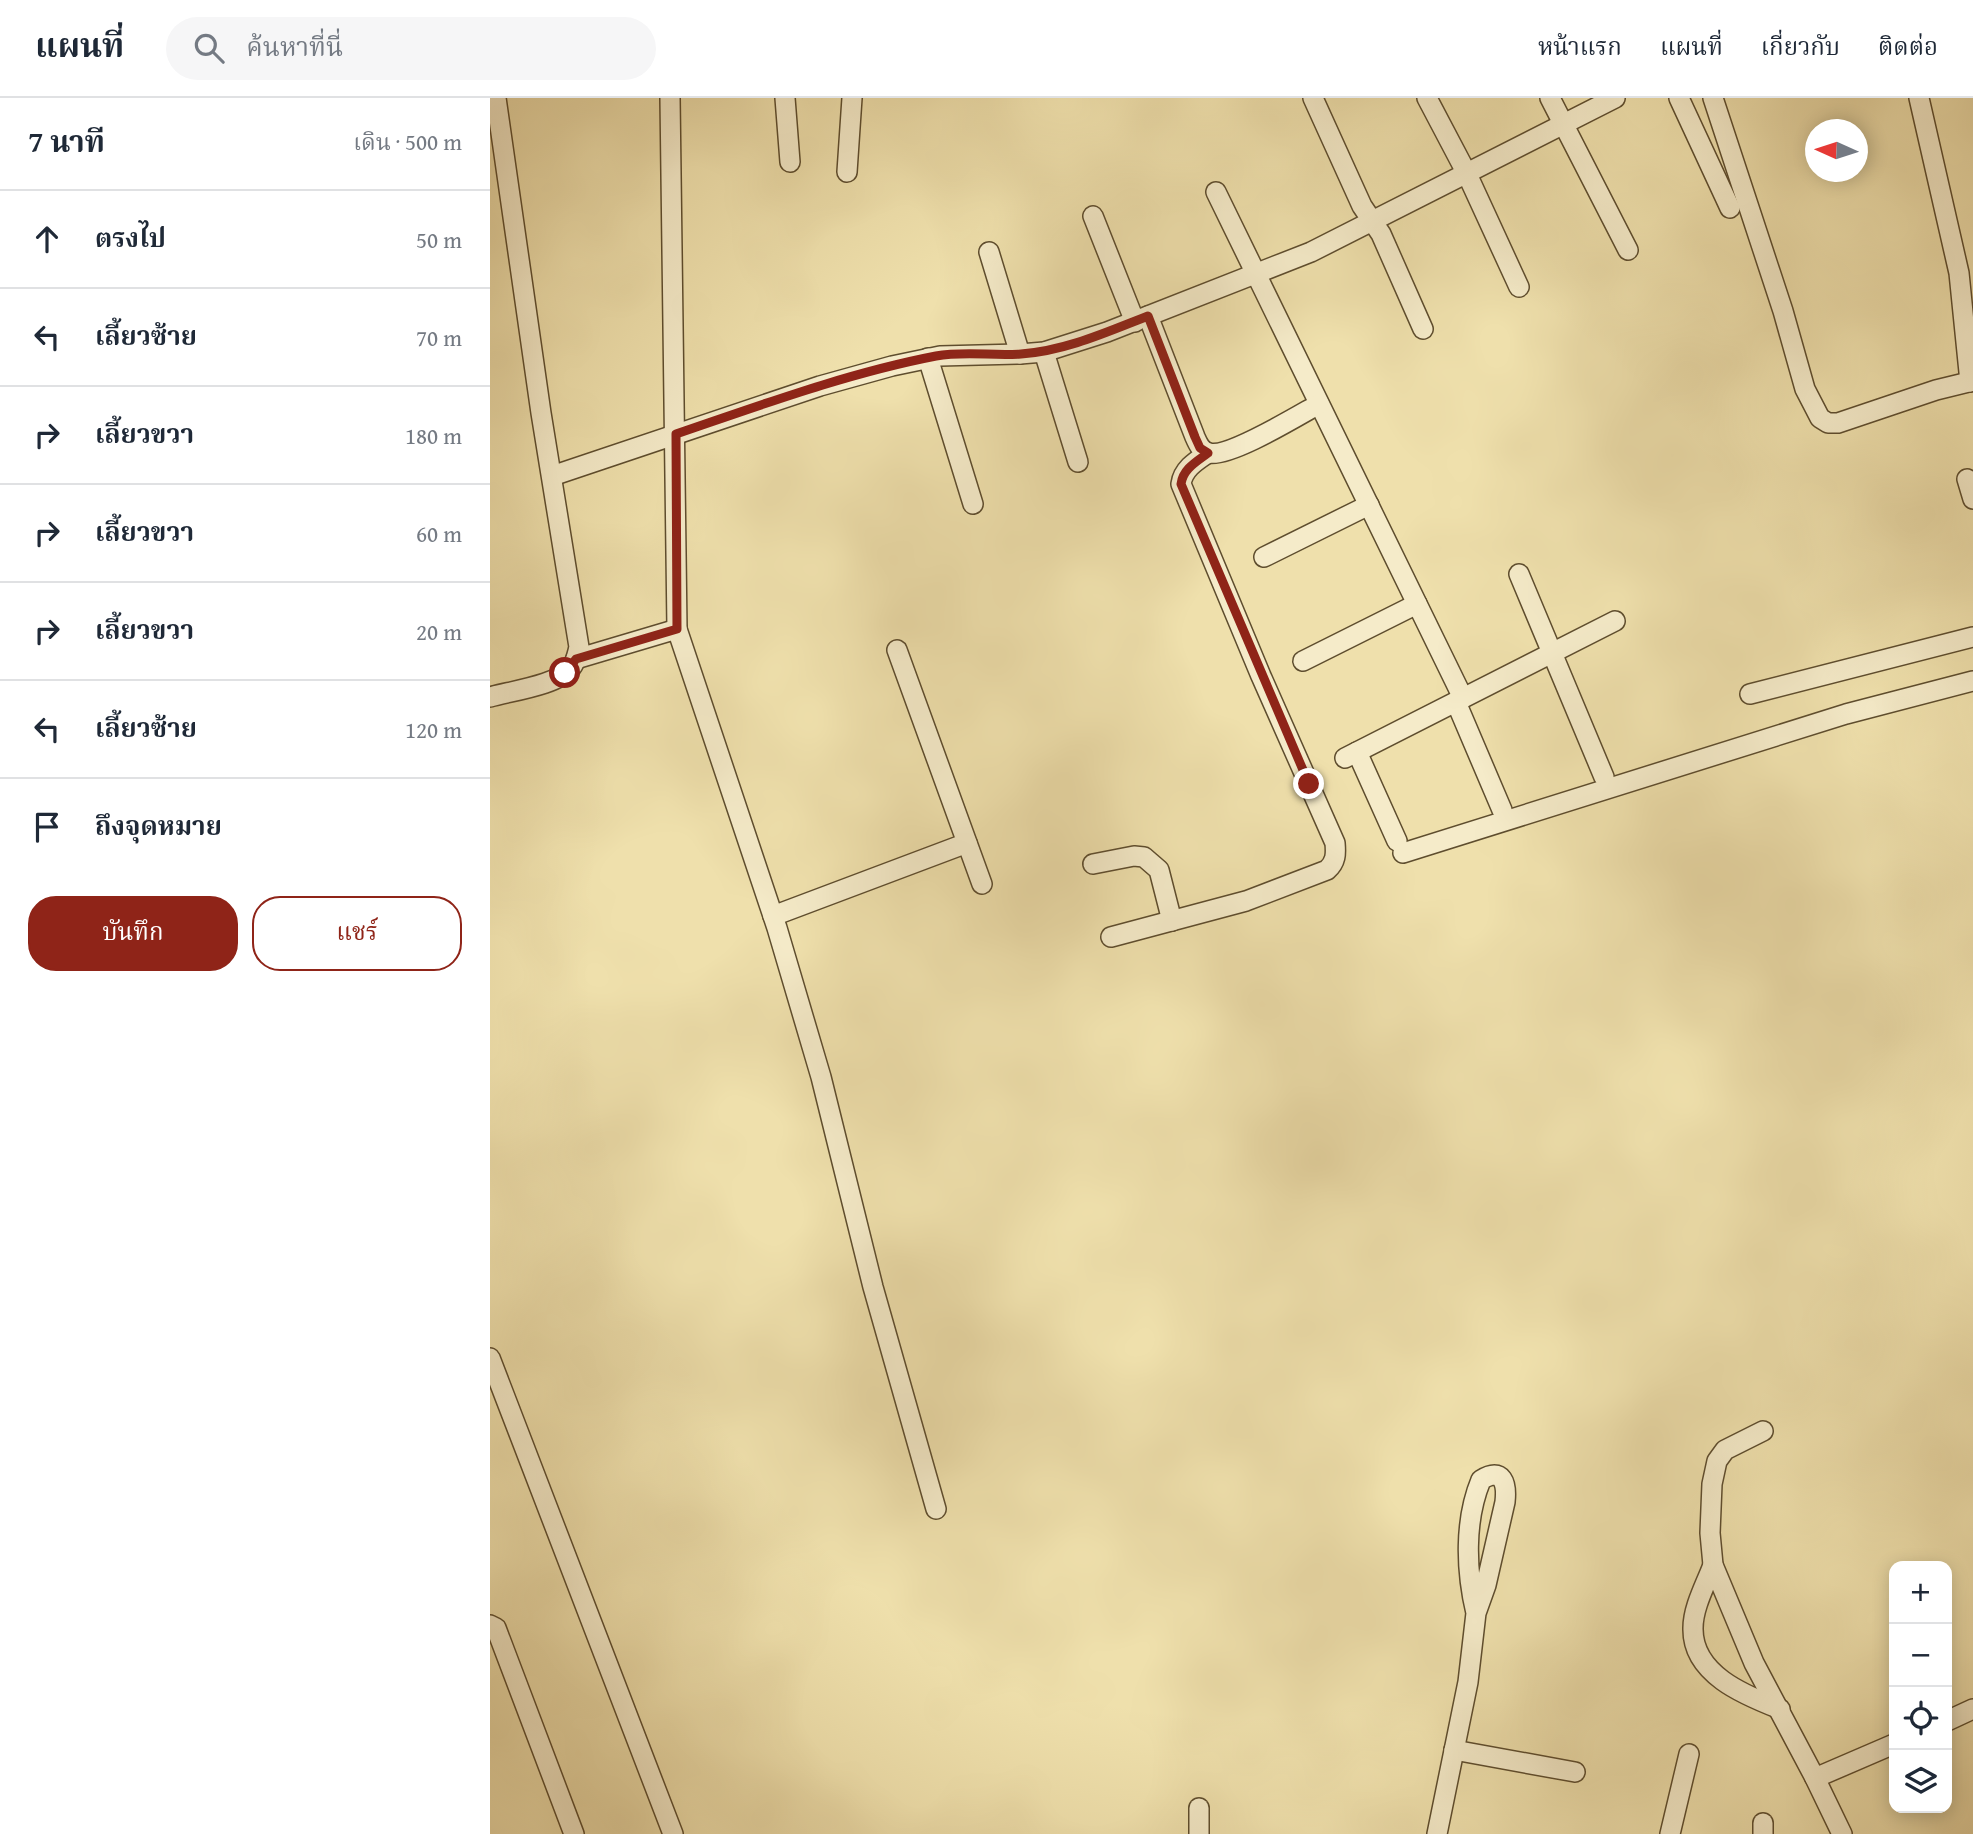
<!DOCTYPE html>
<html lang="th">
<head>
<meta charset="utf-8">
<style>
  body { margin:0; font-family:"Gentium Book Plus","Noto Serif Thai",serif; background:#f6f6f7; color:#1f2937 }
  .controls { position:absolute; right:21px; bottom:21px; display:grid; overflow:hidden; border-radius:14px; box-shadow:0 4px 18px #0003 }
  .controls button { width:63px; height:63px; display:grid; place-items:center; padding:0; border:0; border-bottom:2px solid #e0e1e3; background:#fff; color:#1f2937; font:35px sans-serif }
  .compass { position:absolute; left:1315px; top:21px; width:63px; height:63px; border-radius:50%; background:#fff; box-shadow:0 4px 18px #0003; rotate:273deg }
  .stop { position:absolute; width:21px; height:21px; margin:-16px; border:5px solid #8f2418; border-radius:50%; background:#fff }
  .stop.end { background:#8f2418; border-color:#fff; box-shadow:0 2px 7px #0008 }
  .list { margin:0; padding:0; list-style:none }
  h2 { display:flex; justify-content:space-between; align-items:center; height:91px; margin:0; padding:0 28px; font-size:30px }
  h2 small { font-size:23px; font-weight:400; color:#747a83 }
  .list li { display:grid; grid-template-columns:46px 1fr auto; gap:21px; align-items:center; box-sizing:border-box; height:98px; padding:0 28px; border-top:2px solid #e0e1e3 }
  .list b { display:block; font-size:26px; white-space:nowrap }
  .list em { font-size:23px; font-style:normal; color:#747a83 }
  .actions { display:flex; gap:14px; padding:21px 28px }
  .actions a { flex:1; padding:16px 0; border:2px solid #8f2418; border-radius:28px; text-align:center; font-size:24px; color:#8f2418 }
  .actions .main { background:#8f2418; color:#fff }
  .icon { flex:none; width:38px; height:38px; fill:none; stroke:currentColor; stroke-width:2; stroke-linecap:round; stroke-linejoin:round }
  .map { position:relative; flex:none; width:1483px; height:1736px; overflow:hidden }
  header { display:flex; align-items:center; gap:42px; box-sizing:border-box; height:98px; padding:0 35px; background:#fff; border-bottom:2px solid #e0e1e3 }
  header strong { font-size:33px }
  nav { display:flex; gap:38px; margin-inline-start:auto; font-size:24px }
  .search { width:490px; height:63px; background:#f6f6f7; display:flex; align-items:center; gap:18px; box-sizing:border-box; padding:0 24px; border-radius:38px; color:#747a83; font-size:26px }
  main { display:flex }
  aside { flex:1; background:#fff }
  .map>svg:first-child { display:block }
</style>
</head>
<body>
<header>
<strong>แผนที่</strong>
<div class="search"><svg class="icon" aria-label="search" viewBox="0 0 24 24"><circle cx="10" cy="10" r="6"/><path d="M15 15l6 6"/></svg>ค้นหาที่นี่</div>
<nav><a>หน้าแรก</a><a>แผนที่</a><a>เกี่ยวกับ</a><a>ติดต่อ</a></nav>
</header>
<main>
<aside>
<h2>7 นาที<small>เดิน · 500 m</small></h2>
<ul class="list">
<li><svg class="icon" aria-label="ahead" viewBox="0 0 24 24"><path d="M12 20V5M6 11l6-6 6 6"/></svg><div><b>ตรงไป</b></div><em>50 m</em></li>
<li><svg class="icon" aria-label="left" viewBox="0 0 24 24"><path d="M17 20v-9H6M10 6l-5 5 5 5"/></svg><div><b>เลี้ยวซ้าย</b></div><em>70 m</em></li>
<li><svg class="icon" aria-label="right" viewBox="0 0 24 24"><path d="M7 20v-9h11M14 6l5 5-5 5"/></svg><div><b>เลี้ยวขวา</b></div><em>180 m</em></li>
<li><svg class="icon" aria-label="right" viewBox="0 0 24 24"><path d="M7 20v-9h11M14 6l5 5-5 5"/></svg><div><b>เลี้ยวขวา</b></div><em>60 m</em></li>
<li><svg class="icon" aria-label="right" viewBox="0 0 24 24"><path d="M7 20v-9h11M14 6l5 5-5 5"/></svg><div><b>เลี้ยวขวา</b></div><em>20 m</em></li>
<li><svg class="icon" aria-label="left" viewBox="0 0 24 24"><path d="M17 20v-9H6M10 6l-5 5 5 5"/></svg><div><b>เลี้ยวซ้าย</b></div><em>120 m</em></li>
<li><svg class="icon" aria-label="arrive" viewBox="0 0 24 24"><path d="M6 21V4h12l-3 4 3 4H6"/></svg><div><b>ถึงจุดหมาย</b></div></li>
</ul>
<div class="actions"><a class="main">บันทึก</a><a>แชร์</a></div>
</aside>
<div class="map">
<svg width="1483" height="1736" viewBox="0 0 1483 1736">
  <rect width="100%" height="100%" fill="#efe0ac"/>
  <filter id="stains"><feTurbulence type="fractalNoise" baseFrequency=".00286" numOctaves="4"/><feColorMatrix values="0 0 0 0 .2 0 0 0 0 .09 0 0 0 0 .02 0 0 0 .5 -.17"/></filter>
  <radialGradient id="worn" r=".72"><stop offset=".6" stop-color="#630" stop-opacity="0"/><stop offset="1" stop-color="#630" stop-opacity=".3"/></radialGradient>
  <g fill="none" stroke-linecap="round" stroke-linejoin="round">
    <defs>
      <g id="minor">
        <polyline points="180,0 187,531"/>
        <polyline points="295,0 300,64"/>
        <polyline points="823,0 872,108 891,136 933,231"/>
        <polyline points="937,0 977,76 1029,189"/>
        <polyline points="1060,0 1138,152"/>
        <polyline points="1189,0 1240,110"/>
        <polyline points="1223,0 1293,213 1315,291 1330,320 1338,325 1348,325 1446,292 1483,283"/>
        <polyline points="1429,0 1469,175 1480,284"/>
        <polyline points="357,74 362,0"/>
        <polyline points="726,94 973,600"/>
        <polyline points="603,118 645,224"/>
        <polyline points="499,154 530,256"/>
        <path d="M658 218 705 339C708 346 711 353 719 355 739 360 809 317 829 306"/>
        <polyline points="554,254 588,364"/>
        <polyline points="438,260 483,406"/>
        <polyline points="62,378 330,288 402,268 450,258 530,256 554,254 617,234 821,154 1125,0"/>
        <polyline points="1477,381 1483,401"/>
        <polyline points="774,459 879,407"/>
        <polyline points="1029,476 1114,679"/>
        <polyline points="407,552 492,786"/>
        <polyline points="86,561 187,531 287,830 331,979 383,1189 446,1411"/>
        <polyline points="813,563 927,506"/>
        <polyline points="1260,596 1483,539"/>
        <path d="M0 599C21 593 68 587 81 570 86 564 87 557 89 549L51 315 6 0"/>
        <polyline points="966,604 1012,712"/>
        <polyline points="867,654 907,743"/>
        <polyline points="855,660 1125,523"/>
        <polyline points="913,755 1356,616 1483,583"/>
        <polyline points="603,766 644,758 654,759 669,772 682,823"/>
        <polyline points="283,818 477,745"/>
        <path d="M621 839 756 803 837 772C846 764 846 756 845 745L771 578 691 386C693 371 706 363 718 355"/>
        <polyline points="0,1260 183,1736"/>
        <polyline points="1273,1333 1235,1352 1227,1363 1222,1386 1220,1435 1223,1467 1264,1565 1325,1680 1352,1736"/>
        <path d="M1223 1467C1216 1486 1203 1509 1203 1530 1202 1576 1254 1597 1290 1611"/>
        <polyline points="0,1527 6,1530 84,1736"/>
        <polyline points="1457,1623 1483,1611"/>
        <polyline points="964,1652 1085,1674"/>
        <polyline points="1325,1680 1404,1646"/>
        <polyline points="1273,1725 1273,1736"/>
        <polyline points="709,1736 709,1710"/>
        <path d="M947 1736 978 1584 986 1515 996 1487 1015 1404C1017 1386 1013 1368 991 1382 974 1423 976 1473 986 1515"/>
        <polyline points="1180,1736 1199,1656"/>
      </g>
    </defs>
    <use href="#minor" stroke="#5e4d2e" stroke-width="22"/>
    <use href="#minor" stroke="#f5ebc9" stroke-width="19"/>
  </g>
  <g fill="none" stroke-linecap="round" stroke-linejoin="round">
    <path stroke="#8f2418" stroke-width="9" d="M75 575 86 561 187 531 186 336C271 307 358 275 446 258 474 253 503 258 531 256 575 253 617 234 658 218L705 339 710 350 718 355C706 364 693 371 691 386L819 686"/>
  </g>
  <rect width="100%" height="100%" filter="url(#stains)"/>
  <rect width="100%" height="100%" fill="url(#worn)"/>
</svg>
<div class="controls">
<button>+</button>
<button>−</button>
<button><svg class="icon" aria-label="locate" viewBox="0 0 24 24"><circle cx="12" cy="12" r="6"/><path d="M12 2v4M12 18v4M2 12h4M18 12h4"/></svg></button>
<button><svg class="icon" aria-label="layers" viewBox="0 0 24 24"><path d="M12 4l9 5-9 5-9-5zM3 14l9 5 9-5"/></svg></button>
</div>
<svg class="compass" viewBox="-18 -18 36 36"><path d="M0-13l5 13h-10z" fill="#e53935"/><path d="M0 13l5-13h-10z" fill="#747a83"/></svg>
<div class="stop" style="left:75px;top:575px"></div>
<div class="stop end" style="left:819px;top:686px"></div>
</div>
</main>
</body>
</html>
